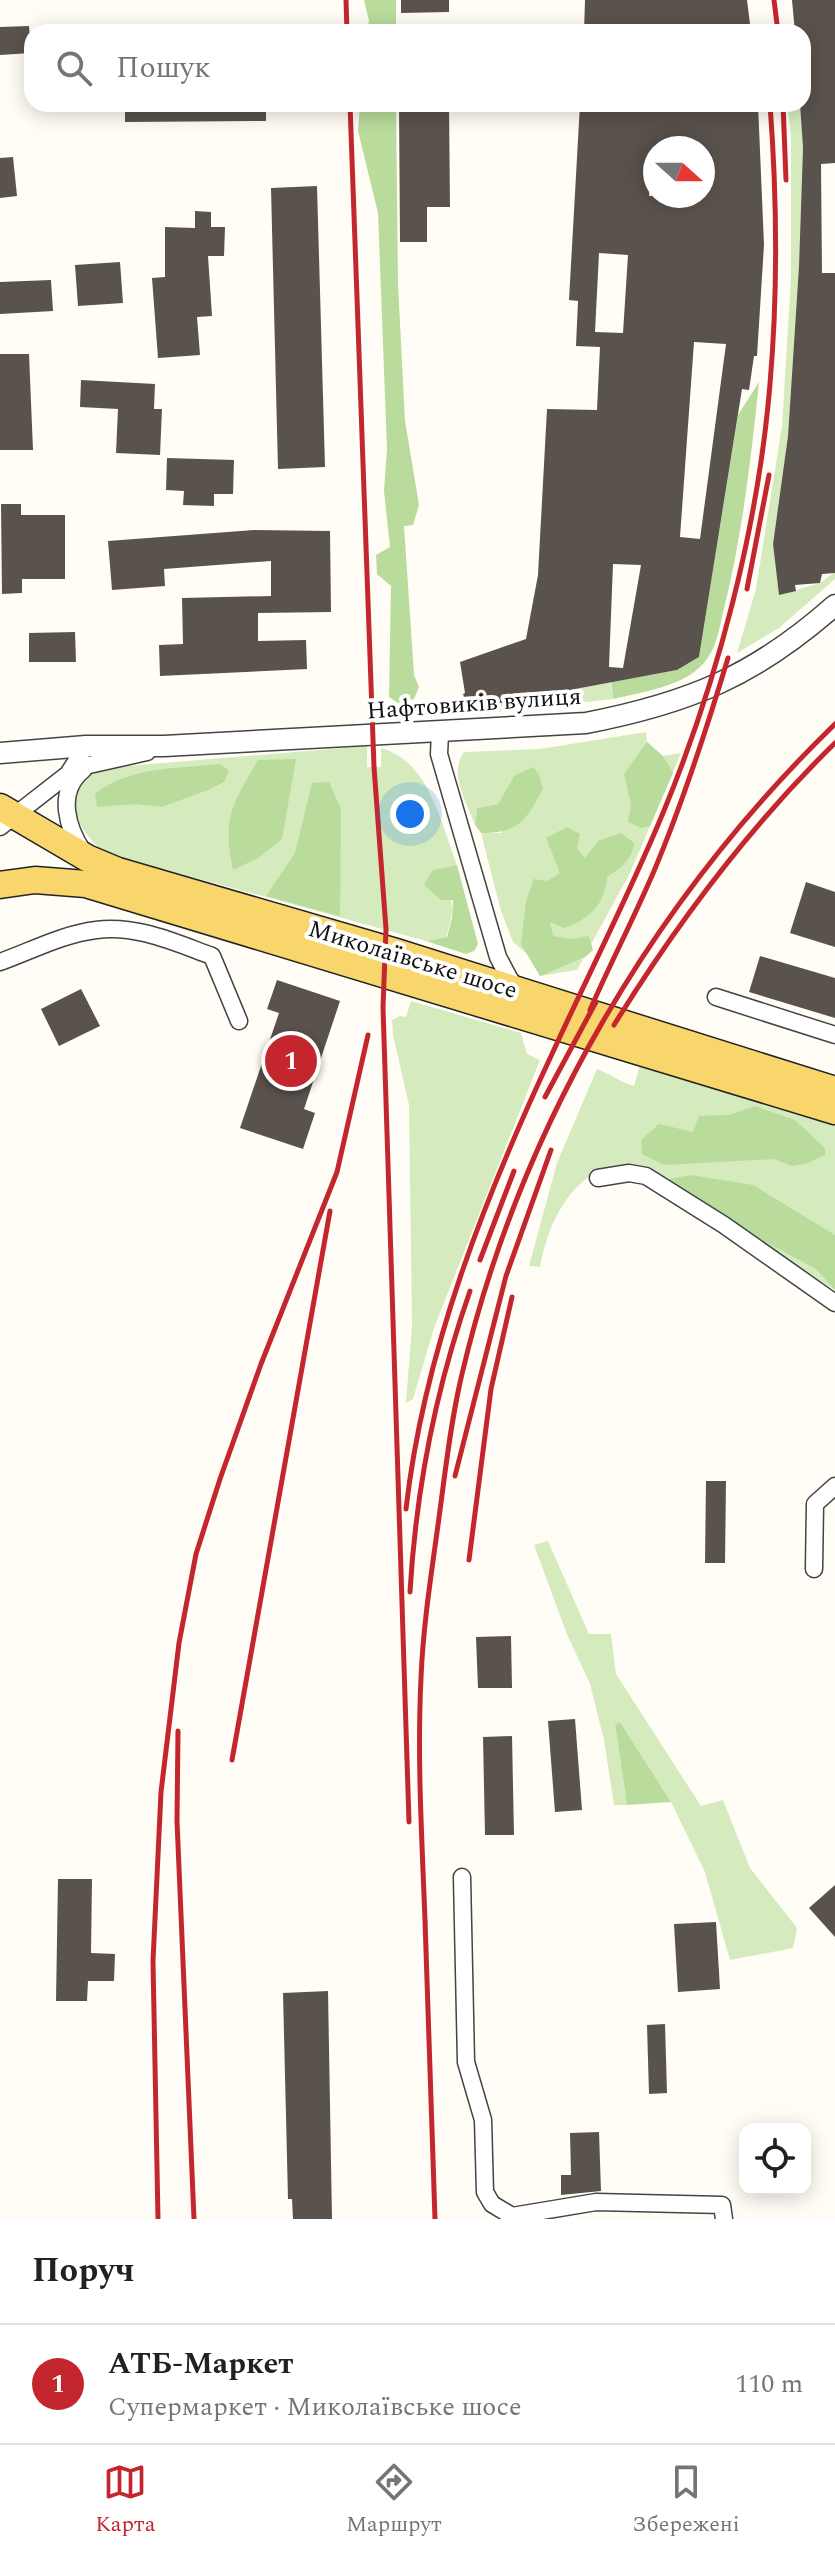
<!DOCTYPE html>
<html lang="uk">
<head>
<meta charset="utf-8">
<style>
  body { margin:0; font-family:Spectral,serif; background:#f2f2f2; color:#202124 }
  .controls { position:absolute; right:24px; bottom:24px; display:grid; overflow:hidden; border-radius:16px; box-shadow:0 4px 20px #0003 }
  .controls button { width:72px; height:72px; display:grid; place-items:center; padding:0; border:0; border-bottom:2px solid #e0e0e0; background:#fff; color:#202124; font:40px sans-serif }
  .compass { position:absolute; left:643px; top:136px; width:72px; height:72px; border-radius:50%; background:#fff; box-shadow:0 4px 20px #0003; rotate:111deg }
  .you { position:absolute; left:410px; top:814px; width:28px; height:28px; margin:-20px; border:6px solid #fff; border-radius:50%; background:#1a73e8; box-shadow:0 0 0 12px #1a73e833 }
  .badge { display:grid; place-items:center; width:52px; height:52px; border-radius:50%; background:#c4262e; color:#fff; font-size:26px; font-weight:700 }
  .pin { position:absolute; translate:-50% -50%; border:4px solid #fff; box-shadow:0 2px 8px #0006 }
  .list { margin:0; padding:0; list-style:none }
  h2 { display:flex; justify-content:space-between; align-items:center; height:104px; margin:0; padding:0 32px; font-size:34px }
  h2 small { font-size:26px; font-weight:400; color:#757577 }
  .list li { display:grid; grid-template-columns:52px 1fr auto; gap:24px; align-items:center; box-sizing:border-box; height:120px; padding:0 32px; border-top:2px solid #e0e0e0 }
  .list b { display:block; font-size:30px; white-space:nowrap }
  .list p { margin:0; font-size:26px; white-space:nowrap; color:#757577 }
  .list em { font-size:26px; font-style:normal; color:#757577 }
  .icon { flex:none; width:44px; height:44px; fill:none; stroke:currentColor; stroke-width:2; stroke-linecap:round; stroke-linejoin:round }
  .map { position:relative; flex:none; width:835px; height:2219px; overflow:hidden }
  .search { position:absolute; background:#fff; box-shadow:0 4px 20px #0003; left:24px; right:24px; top:24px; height:88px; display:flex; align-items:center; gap:20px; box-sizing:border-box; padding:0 28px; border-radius:24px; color:#757577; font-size:30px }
  .sheet { height:224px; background:#fff }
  nav { display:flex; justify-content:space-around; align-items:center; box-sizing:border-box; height:112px; border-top:2px solid #e0e0e0; background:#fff; font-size:22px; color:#757577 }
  nav a { display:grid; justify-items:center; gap:4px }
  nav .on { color:#c4262e }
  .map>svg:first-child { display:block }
</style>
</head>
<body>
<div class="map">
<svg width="835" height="2219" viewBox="0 0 835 2219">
  <rect width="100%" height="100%" fill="#fffdf5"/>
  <g fill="#d5ebbd">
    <polygon points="788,104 800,104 803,148 799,266 788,436 773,544 779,595 820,583 835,572 835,579 779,628 737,653 756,589 782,426 791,278 791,140"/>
    <polygon points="610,682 613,699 478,714 468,709"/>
    <path d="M646 732 647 742 663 756 681 753 630 873 577 970 540 976 527 954 513 942 501 911 481 833H501L514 776 498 804 477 808 475 825C467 803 448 774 464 752L540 749Z"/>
    <path d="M367 746V767H381V748C429 761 441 823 457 865L433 870C453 899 457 901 446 937L426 941 105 853C73 826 57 790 103 768Z"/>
    <polygon points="411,1001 521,1033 527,1054 540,1060 434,1328 413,1399 406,1403 412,1326 409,1105 393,1035 392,1020 400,1016 406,1017"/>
    <path d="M640 1065 835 1122V1290L670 1187 601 1169C565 1188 547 1228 540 1267L529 1266 557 1163 597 1069C610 1074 620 1082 634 1086Z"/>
    <polygon points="548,1541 589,1634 611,1634 616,1674 701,1806 723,1800 750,1868 797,1928 793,1948 730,1960 705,1872 671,1802 620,1722 615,1724 627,1805 614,1805 604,1740 590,1684 566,1632 534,1545"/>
  </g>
  <g fill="#b9dc9c">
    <polygon points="364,0 396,0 396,32 366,32 369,21"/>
    <polygon points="360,104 396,104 398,284 405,421 419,505 413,525 404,526 414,675 419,687 414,699 398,703 389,697 391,586 377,574 376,555 390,547 384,491 387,449 378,213 358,131"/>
    <path d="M759 382C751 460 742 537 723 613 719 630 716 650 703 664 682 687 642 692 613 699L611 682 677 670 699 657 738 415Z"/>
    <polygon points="647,742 663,756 673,773 650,826 641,828 628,822 631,804 624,774"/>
    <path d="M296 759 282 839 258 858 233 870C222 817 232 805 258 760Z"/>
    <path d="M220 764 229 771 224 782 208 790 162 807 136 804 97 807 95 794C129 766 178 769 220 764Z"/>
    <path d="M533 767 539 775 543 789C526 820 520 833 481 833L475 825 477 808 498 804 514 776Z"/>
    <polygon points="329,782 341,809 340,916 266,896 295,853 312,783"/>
    <path d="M567 827 580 834 577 849 585 858 598 841 621 833 634 843C632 860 621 868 607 877 605 904 590 919 564 928L550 922 553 936 572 939 589 936 593 950 585 957 540 976 521 944 526 901 534 879 547 881 560 873 546 838Z"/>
    <polygon points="457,865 478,944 474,951 466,954 426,941 447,937 452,918 453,900 441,900 424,885 433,870"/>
    <polygon points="755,1106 795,1120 825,1148 825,1155 808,1163 792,1166 774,1159 664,1165 642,1154 641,1140 659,1124 693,1132 699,1116 729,1115"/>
    <polygon points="691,1175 753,1185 835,1235 835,1290 816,1269 723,1219 670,1187 669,1179"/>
    <polygon points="620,1722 671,1802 627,1805 615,1724"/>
  </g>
  <g fill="#5a524d" fill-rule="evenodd">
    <polygon points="401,0 449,0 449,12 401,13"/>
    <polygon points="585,0 747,0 751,32 584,32"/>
    <polygon points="792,0 835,0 835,163 821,164 822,273 835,273 835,573 822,574 820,583 795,585 796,591 779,595 773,544 788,436 799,266 803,148 800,104 803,104 803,32 795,32"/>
    <polygon points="29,26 31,53 0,55 0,27"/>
    <polygon points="125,104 266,104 266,121 125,122"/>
    <polygon points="399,104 449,104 450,207 427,207 427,242 400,242"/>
    <path d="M580 104H758L764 245 757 356H754L749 390 742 389 699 657 677 670 468 709 463 694 465 693 460 662 526 639 538 575 547 409 597 410 600 347 576 346 578 301 569 300ZM652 148H703V196H649ZM599 253 628 255 623 333 595 332ZM694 342 726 344 700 539 680 537ZM613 564 641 565 623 668 609 667Z"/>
    <polygon points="13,157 17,196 0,198 0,158"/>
    <polygon points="317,186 325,467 278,469 271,188"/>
    <polygon points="195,211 211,212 211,227 225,227 224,256 208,256 212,316 197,317 200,355 158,358 152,278 165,277 165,227 195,228"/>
    <polygon points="120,262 123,303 78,306 75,265"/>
    <polygon points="51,280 53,311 0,314 0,282"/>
    <polygon points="0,354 29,354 33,450 0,450"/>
    <polygon points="81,380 155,384 154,409 162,409 160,455 116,453 118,409 80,407"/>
    <polygon points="167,458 234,460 233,494 214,494 214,506 183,505 184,491 166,490"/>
    <polygon points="1,504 21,504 21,515 65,515 65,579 22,579 22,593 2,594"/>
    <polygon points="254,530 330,531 331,612 258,613 258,641 306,640 307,669 160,676 159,645 183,644 182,598 271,596 271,561 164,569 165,586 112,590 108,541"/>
    <polygon points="75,632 76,662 29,662 29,633"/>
    <polygon points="806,882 835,892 835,947 790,933"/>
    <polygon points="760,956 835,978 835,1018 749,992"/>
    <polygon points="277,980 340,1001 304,1109 315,1113 303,1149 240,1128 279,1013 267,1009"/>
    <polygon points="81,989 100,1026 59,1046 41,1009"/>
    <polygon points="706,1481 726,1481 725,1563 705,1563"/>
    <polygon points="511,1636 512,1688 478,1688 476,1637"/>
    <polygon points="575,1719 582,1810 555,1812 548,1721"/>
    <polygon points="512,1736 514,1835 485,1835 483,1737"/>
    <polygon points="58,1879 92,1879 91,1953 115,1954 114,1981 88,1981 87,2001 56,2001"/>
    <polygon points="835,1885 835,1937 809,1908"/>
    <polygon points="716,1922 720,1989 678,1992 674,1924"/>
    <polygon points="328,1991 332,2219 293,2219 292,2199 288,2199 283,1993"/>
    <polygon points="665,2024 667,2093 649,2094 647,2025"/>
    <polygon points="599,2132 601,2191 561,2195 561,2175 571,2175 570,2133"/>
  </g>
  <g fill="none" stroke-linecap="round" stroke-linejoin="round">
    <defs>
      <g id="minor">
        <polyline points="440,733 439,754 498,957 509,978 518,990"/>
        <path d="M83 770C56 792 67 828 84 853"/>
        <polyline points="73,772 89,765 147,752"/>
        <polyline points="0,827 68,774 86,746"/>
        <path d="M0 962C31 951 63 934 96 930 135 924 176 943 212 956L239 1021"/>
        <polyline points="716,997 835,1035"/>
        <polyline points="598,1178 629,1173 646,1176 724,1225 835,1303"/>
        <polyline points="814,1569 815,1504 835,1486"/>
        <polyline points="462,1877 466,2062 483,2120 485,2192 492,2204 512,2216 596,2202 722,2205 724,2219"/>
      </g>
      <path id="tertiary" d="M0 753 86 746H164L586 723C689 703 755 676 835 605"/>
      <g id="primary">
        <polyline points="0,807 87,858 118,871 396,952 835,1090"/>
        <polyline points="0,885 35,880 86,884 835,1111"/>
      </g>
    </defs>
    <use href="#minor" stroke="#444" stroke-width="19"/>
    <use href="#tertiary" stroke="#444" stroke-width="23"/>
    <use href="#primary" stroke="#222" stroke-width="29"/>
    <use href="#minor" stroke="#fff" stroke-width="16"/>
    <use href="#tertiary" stroke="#fff" stroke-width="20"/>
    <use href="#primary" stroke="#f9d66b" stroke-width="26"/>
    <g stroke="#c4262e" stroke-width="5">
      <polyline points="346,0 347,32"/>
      <polyline points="774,0 778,32"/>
      <polyline points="350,104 374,767 386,929 383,1007 409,1822"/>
      <polyline points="783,104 786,180"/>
      <polyline points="747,589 769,475"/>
      <path d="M590 1010C610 964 634 918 654 871 683 802 706 731 728 658"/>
      <path d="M614 1025C677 923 749 827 835 743"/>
      <polyline points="545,1097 596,1002"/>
      <polyline points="480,1260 514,1171"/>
      <polyline points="455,1476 506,1276 551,1150"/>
      <path d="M406 1509C424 1351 485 1197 552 1054 589 973 629 895 663 813 718 680 758 528 770 384 778 291 777 197 770 104"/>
      <polyline points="469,1560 491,1389 512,1297"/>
      <path d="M410 1592C416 1489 436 1388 470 1291"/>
      <polyline points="178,1731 177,1821 194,2219"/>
      <polyline points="232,1760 330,1211"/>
      <polyline points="158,2219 153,1961 161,1792 179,1643 196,1554 220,1479 261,1364 337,1172 368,1035"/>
      <path d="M435 2219C432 2119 428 2020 425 1920 422 1839 417 1759 421 1678 423 1627 431 1576 438 1525 445 1475 450 1424 462 1374 520 1127 654 900 835 724"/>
    </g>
  </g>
  <g text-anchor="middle" stroke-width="8" stroke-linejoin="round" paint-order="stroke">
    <g font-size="24" fill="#111" stroke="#fff">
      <text transform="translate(474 703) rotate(-4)" y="8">Нафтовиків вулиця</text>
      <text transform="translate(413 959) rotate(17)" y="8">Миколаївське шосе</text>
    </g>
  </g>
</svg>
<div class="controls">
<button><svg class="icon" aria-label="locate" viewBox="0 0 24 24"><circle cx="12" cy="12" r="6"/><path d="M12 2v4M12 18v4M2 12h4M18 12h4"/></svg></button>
</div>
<svg class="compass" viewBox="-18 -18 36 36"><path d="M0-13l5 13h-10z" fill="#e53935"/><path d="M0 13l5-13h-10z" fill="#757577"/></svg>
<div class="you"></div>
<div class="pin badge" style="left:291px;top:1061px">1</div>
<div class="search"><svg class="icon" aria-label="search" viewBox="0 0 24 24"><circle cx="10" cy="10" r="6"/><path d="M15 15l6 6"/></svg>Пошук</div>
</div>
<section class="sheet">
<h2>Поруч<small></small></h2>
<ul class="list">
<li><span class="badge">1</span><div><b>АТБ-Маркет</b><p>Супермаркет · Миколаївське шосе</p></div><em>110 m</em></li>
</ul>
</section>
<nav>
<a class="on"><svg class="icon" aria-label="map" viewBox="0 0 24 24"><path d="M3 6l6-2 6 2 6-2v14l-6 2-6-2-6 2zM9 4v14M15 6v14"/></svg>Карта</a>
<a><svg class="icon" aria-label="directions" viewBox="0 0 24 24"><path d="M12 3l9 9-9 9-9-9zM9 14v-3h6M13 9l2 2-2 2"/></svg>Маршрут</a>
<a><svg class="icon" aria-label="saved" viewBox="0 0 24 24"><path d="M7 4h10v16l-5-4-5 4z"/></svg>Збережені</a>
</nav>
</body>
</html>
